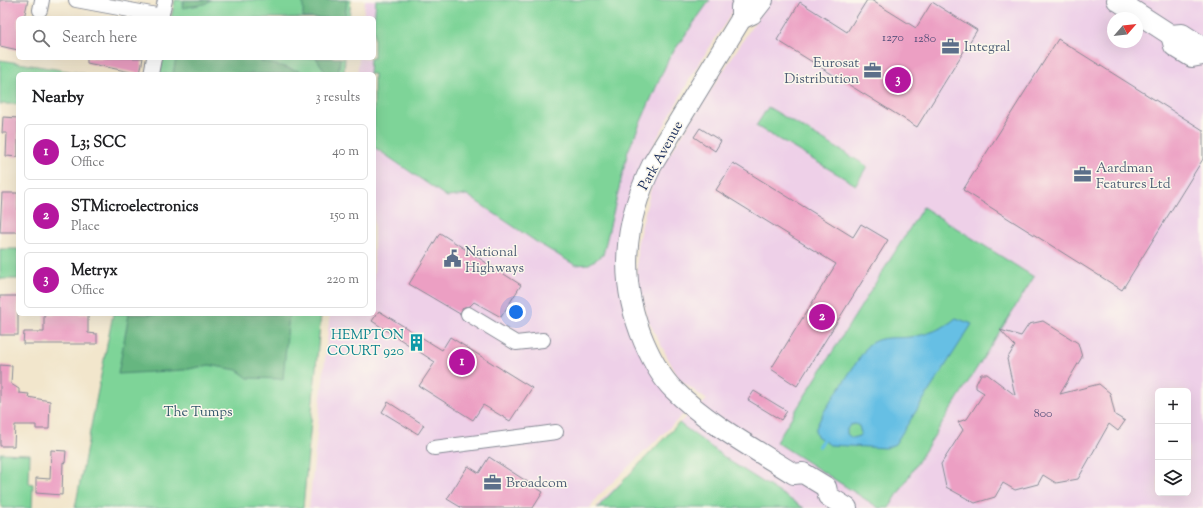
<!DOCTYPE html>
<html lang="en">
<head>
<meta charset="utf-8">
<style>
  body { margin:0; font-family:"Sorts Mill Goudy",serif; background:#f2f2f2; color:#202124 }
  .controls { position:absolute; right:12px; bottom:12px; display:grid; overflow:hidden; border-radius:6px; box-shadow:0 4px 16px #0002 }
  .controls button { width:36px; height:36px; display:grid; place-items:center; padding:0; border:0; border-bottom:1px solid #e0e0e0; background:#fff; color:#202124; font:20px sans-serif }
  .compass { position:absolute; left:1107px; top:12px; width:36px; height:36px; border-radius:50%; background:#fff; box-shadow:0 4px 16px #0002; rotate:62deg }
  .you { position:absolute; left:516px; top:312px; width:14px; height:14px; margin:-10px; border:3px solid #fff; border-radius:50%; background:#1a73e8; box-shadow:0 0 0 6px #1a73e833 }
  .badge { display:grid; place-items:center; width:26px; height:26px; border-radius:50%; background:#b5179e; color:#fff; font-size:13px; font-weight:700 }
  .pin { position:absolute; translate:-50% -50%; border:2px solid #fff; box-shadow:0 1px 4px #0006 }
  .list { margin:0; padding:0; list-style:none }
  h2 { display:flex; justify-content:space-between; align-items:center; height:52px; margin:0; padding:0 16px; font-size:17px }
  h2 small { font-size:13px; font-weight:400; color:#757577 }
  .list li { display:grid; grid-template-columns:26px 1fr auto; gap:12px; align-items:center; box-sizing:border-box; height:56px; margin:0 8px 8px; padding:0 8px; border:1px solid #e0e0e0; border-radius:6px }
  .list b { display:block; font-size:15px; white-space:nowrap }
  .list p { margin:0; font-size:13px; white-space:nowrap; color:#757577 }
  .list em { font-size:13px; font-style:normal; color:#757577 }
  .icon { flex:none; width:22px; height:22px; fill:none; stroke:currentColor; stroke-width:2; stroke-linecap:round; stroke-linejoin:round }
  .map { position:relative; flex:none; width:1203px; height:508px; overflow:hidden }
  .search { position:absolute; background:#fff; box-shadow:0 4px 16px #0002; left:16px; top:16px; width:360px; height:44px; display:flex; align-items:center; gap:10px; box-sizing:border-box; padding:0 14px; border-radius:6px; color:#757577; font-size:15px }
  .panel { position:absolute; background:#fff; box-shadow:0 4px 16px #0002; left:16px; top:72px; width:360px; height:244px; border-radius:6px }
  .map>svg:first-child { display:block }
</style>
</head>
<body>
<div class="map">
<svg width="1203" height="508" viewBox="0 0 1203 508">
  <rect width="100%" height="100%" fill="#fbf7ec"/>
  <filter id="ink" filterUnits="userSpaceOnUse"><feTurbulence type="fractalNoise" baseFrequency=".025" numOctaves="2"/><feDisplacementMap in="SourceGraphic" scale="8" xChannelSelector="R" yChannelSelector="G"/><feConvolveMatrix kernelMatrix="1 2 1 2 8 2 1 2 1" color-interpolation-filters="sRGB"/></filter>
  <filter id="wash" filterUnits="userSpaceOnUse"><feTurbulence type="fractalNoise" baseFrequency=".012" numOctaves="4" result="noise"/><feDisplacementMap in="SourceGraphic" scale="16" xChannelSelector="R" yChannelSelector="G"/><feGaussianBlur stdDeviation="0.9" result="paint"/><feColorMatrix in="noise" values="0 0 0 0 0 0 0 0 0 0 0 0 0 0 0 0 0 1.4 0 .05"/><feComposite in="paint" operator="in"/></filter>
  <g filter="url(#wash)">
    <rect width="100%" height="100%" fill="#f2e6cc"/>
    <g fill="#eed0e8" fill-rule="evenodd">
      <polygon points="365,0 740,0 693,73 646,159 620,286 688,410 597,497 590,508 309,508 330,314 374,314 374,74 357,74 359,58 374,58 374,18 363,18"/>
      <path d="M769 0H1203V508H596L601 501 652 452 679 423 707 400 679 379 649 322 637 278V245L653 180ZM1113 18H1137V42H1113ZM1158 391H1188V493H1158Z"/>
    </g>
    <g fill="#7ed498" stroke="#4c827b">
      <polygon points="175,0 351,0 349,18 171,18"/>
      <polygon points="376,0 710,0 669,58 628,151 603,255 589,264 575,265 538,243 467,195 447,197 374,147 374,74 369,74 370,58 374,58 374,23"/>
      <polygon points="163,58 345,58 344,74 160,74"/>
      <polygon points="0,60 7,61 85,74 18,74 18,104 0,104"/>
      <polygon points="768,107 867,166 856,185 756,126"/>
      <polygon points="923,207 1034,277 889,508 879,508 776,442"/>
      <rect x="0" y="249" width="18" height="30"/>
      <polygon points="113,314 321,314 303,508 75,508"/>
      <polygon points="679,423 731,462 804,508 597,508"/>
      <polygon points="0,453 30,454 29,483 33,484 32,508 3,508 0,504"/>
    </g>
    <g fill="#66b680" stroke="#40726f">
      <polygon points="184,0 211,0 205,4 182,8"/>
      <polygon points="303,0 347,0 345,18 303,18"/>
      <polygon points="176,58 249,58 311,74 173,74"/>
      <polygon points="316,58 340,58 338,74 327,74"/>
      <polygon points="129,314 289,314 283,379 248,378 237,370 209,365 184,370 118,374"/>
    </g>
    <path fill="#66bfe4" stroke="#4077a1" fill-rule="evenodd" d="M956 318 972 324 895 444 886 448 830 445 817 436 815 430 823 413 868 345C882 335 894 339 910 337 927 335 943 329 956 318ZM855 424 859 426 861 433 859 436 852 438 847 434V429L850 425Z"/>
    <g fill="none" stroke-linecap="round" stroke-linejoin="round">
      <polyline stroke="#66bfe4" stroke-width="4" points="819,446 823,440"/>
    </g>
    <g id="blocks">
      <g fill="#ec9fc3">
        <polygon points="0,0 28,0 24,18 18,18 18,50 0,46"/>
        <polygon points="867,0 871,0 916,28 932,2 977,30 917,127 777,40 800,2 847,32"/>
        <polygon points="1058,39 1203,130 1203,159 1122,290 963,190"/>
        <polygon points="87,58 143,58 140,74 87,63"/>
        <polygon points="3,117 18,118 18,157 6,156 7,133 2,133"/>
        <polygon points="700,128 721,141 715,151 694,137"/>
        <polygon points="733,163 853,237 861,224 888,240 797,386 771,369 836,264 716,190"/>
        <polygon points="2,193 18,193 18,232 0,232"/>
        <polygon points="440,233 521,285 501,317 474,302 470,306 464,307 460,314 409,284"/>
        <rect x="0" y="296" width="18" height="39"/>
        <polygon points="379,311 442,350 450,337 532,388 510,421 483,405 473,420 419,386 435,362 372,321"/>
        <polygon points="44,314 88,314 88,333 97,334 97,344 23,344 24,332 44,332"/>
        <polygon points="1043,321 1078,343 1082,357 1060,394 1099,384 1110,393 1115,415 1125,421 1118,431 1109,424 1078,479 1056,483 1043,475 1038,484 1015,490 1003,483 995,497 975,503 946,487 941,464 963,430 958,422 967,419 984,393 976,388 976,384 981,374 987,374 1015,395 1007,359 1015,346 1000,330 1021,336 1029,324"/>
        <polygon points="0,365 12,366 11,384 19,389 19,393 29,394 28,397 50,401 49,429 36,429 36,425 15,425 14,446 0,446"/>
        <polygon points="754,391 787,411 781,420 748,400"/>
        <polygon points="388,402 424,425 418,434 382,412"/>
        <polygon points="51,450 66,451 65,463 63,462 62,495 36,493 36,478 50,479"/>
        <polygon points="489,457 543,492 533,508 462,508 447,499 468,466 479,473"/>
      </g>
    </g>
  </g>
  <g filter="url(#ink)">
    <use href="#blocks" fill-opacity="0" stroke="#868a95" stroke-width="1"/>
    <g fill="none" stroke-linecap="round" stroke-linejoin="round">
      <defs>
        <g id="street">
          <polyline points="76,0 162,16"/>
          <polyline points="40,10 42,0"/>
          <polyline points="161,18 165,0"/>
          <polyline points="151,74 154,58"/>
          <polyline points="468,314 516,343 543,340"/>
          <polyline points="434,448 556,432"/>
        </g>
        <g id="secondary">
          <path d="M746 0 741 7V19L652 165C623 224 618 281 644 342 651 358 661 377 673 389 707 423 753 448 794 474L803 473 826 487 828 496 847 508"/>
          <polyline points="1117,0 1171,35 1182,34 1199,45 1203,54"/>
          <polyline points="741,19 752,14 763,0"/>
          <polyline points="1171,35 1174,46 1192,57 1203,55"/>
        </g>
      </defs>
      <use href="#street" stroke="#868a95" stroke-width="16"/>
      <use href="#secondary" stroke="#868a95" stroke-width="22"/>
      <use href="#street" stroke="#fff" stroke-width="14"/>
      <use href="#secondary" stroke="#fff" stroke-width="20"/>
    </g>
  </g>
  <defs>
    <symbol id="office-bare" viewBox="-9 -9 18 18"><path d="M-6-3h4V-5.5h4V-3h4V5H-6ZM-1-4.5V-3h2v-1.5ZM-6 0V1H6V0Z" fill="#5c6f8a" stroke="#fbf7ec" stroke-width="2.5" paint-order="stroke"/></symbol>
    <symbol id="civic-bare" viewBox="-9 -9 18 18"><path d="M-.6-6.5H3V-4.5H.6V-3L4-1V1h2V6H-6V1h2V-1L-.6-3ZM-1.2 2.5V6h2.4V2.5Z" fill="#5c6f8a" stroke="#fbf7ec" stroke-width="2.5" paint-order="stroke"/></symbol>
    <symbol id="building-bare" viewBox="-9 -9 18 18"><path d="M-4-6H4V6H1V3H-1V6H-4ZM-2.5-4.3h1.7v1.8h-1.7ZM.8-4.3h1.7v1.8H.8ZM-2.5-1h1.7V.8h-1.7ZM.8-1h1.7V.8H.8Z" fill="#0f9aa8" stroke="#fbf7ec" stroke-width="2.5" paint-order="stroke"/></symbol>
  </defs>
  <g fill-rule="evenodd">
    <use href="#office-bare" x="938" y="34" width="25" height="25"/>
    <use href="#office-bare" x="860" y="58" width="25" height="25"/>
    <use href="#office-bare" x="1070" y="162" width="25" height="25"/>
    <use href="#civic-bare" x="440" y="246" width="25" height="25"/>
    <use href="#building-bare" x="404" y="330" width="25" height="25"/>
    <use href="#office-bare" x="480" y="470" width="25" height="25"/>
  </g>
  <g text-anchor="middle" stroke-width="3" stroke-linejoin="round" paint-order="stroke">
    <g font-size="12" fill="#4f4b77">
      <text x="893" y="41">1270</text>
      <text x="925" y="42">1280</text>
      <text x="1043" y="417">800</text>
    </g>
    <g font-size="14" fill="#4e5e75" stroke="#fbf7ec" text-anchor="start">
      <text x="964" y="51">Integral</text>
      <text x="859" y="67" text-anchor="end">Eurosat<tspan x="859" dy="16">Distribution</tspan></text>
      <text x="1096" y="172">Aardman<tspan x="1096" dy="16">Features Ltd</tspan></text>
      <text x="465" y="256">National<tspan x="465" dy="16">Highways</tspan></text>
      <text x="506" y="487">Broadcom</text>
    </g>
    <g font-size="14" fill="#1b2f5e" stroke="#fbf7ec">
      <text transform="translate(660 155) rotate(-61)" y="5">Park Avenue</text>
    </g>
    <g font-size="14" fill="#0d838f" stroke="#fbf7ec" text-anchor="end">
      <text x="404" y="339">HEMPTON<tspan x="404" dy="16">COURT 920</tspan></text>
    </g>
    <g font-size="14" fill="#34586c" stroke="#fbf7ec">
      <text x="198" y="416">The Tumps</text>
    </g>
  </g>
</svg>
<div class="controls">
<button>+</button>
<button>−</button>
<button><svg class="icon" aria-label="layers" viewBox="0 0 24 24"><path d="M12 4l9 5-9 5-9-5zM3 14l9 5 9-5"/></svg></button>
</div>
<svg class="compass" viewBox="-18 -18 36 36"><path d="M0-13l5 13h-10z" fill="#e53935"/><path d="M0 13l5-13h-10z" fill="#757577"/></svg>
<div class="you"></div>
<div class="pin badge" style="left:462px;top:362px">1</div>
<div class="pin badge" style="left:822px;top:317px">2</div>
<div class="pin badge" style="left:898px;top:80px">3</div>
<div class="search"><svg class="icon" aria-label="search" viewBox="0 0 24 24"><circle cx="10" cy="10" r="6"/><path d="M15 15l6 6"/></svg>Search here</div>
<section class="panel">
<h2>Nearby<small>3 results</small></h2>
<ul class="list">
<li><span class="badge">1</span><div><b>L3; SCC</b><p>Office</p></div><em>40 m</em></li>
<li><span class="badge">2</span><div><b>STMicroelectronics</b><p>Place</p></div><em>150 m</em></li>
<li><span class="badge">3</span><div><b>Metryx</b><p>Office</p></div><em>220 m</em></li>
</ul>
</section>
</div>
</body>
</html>
